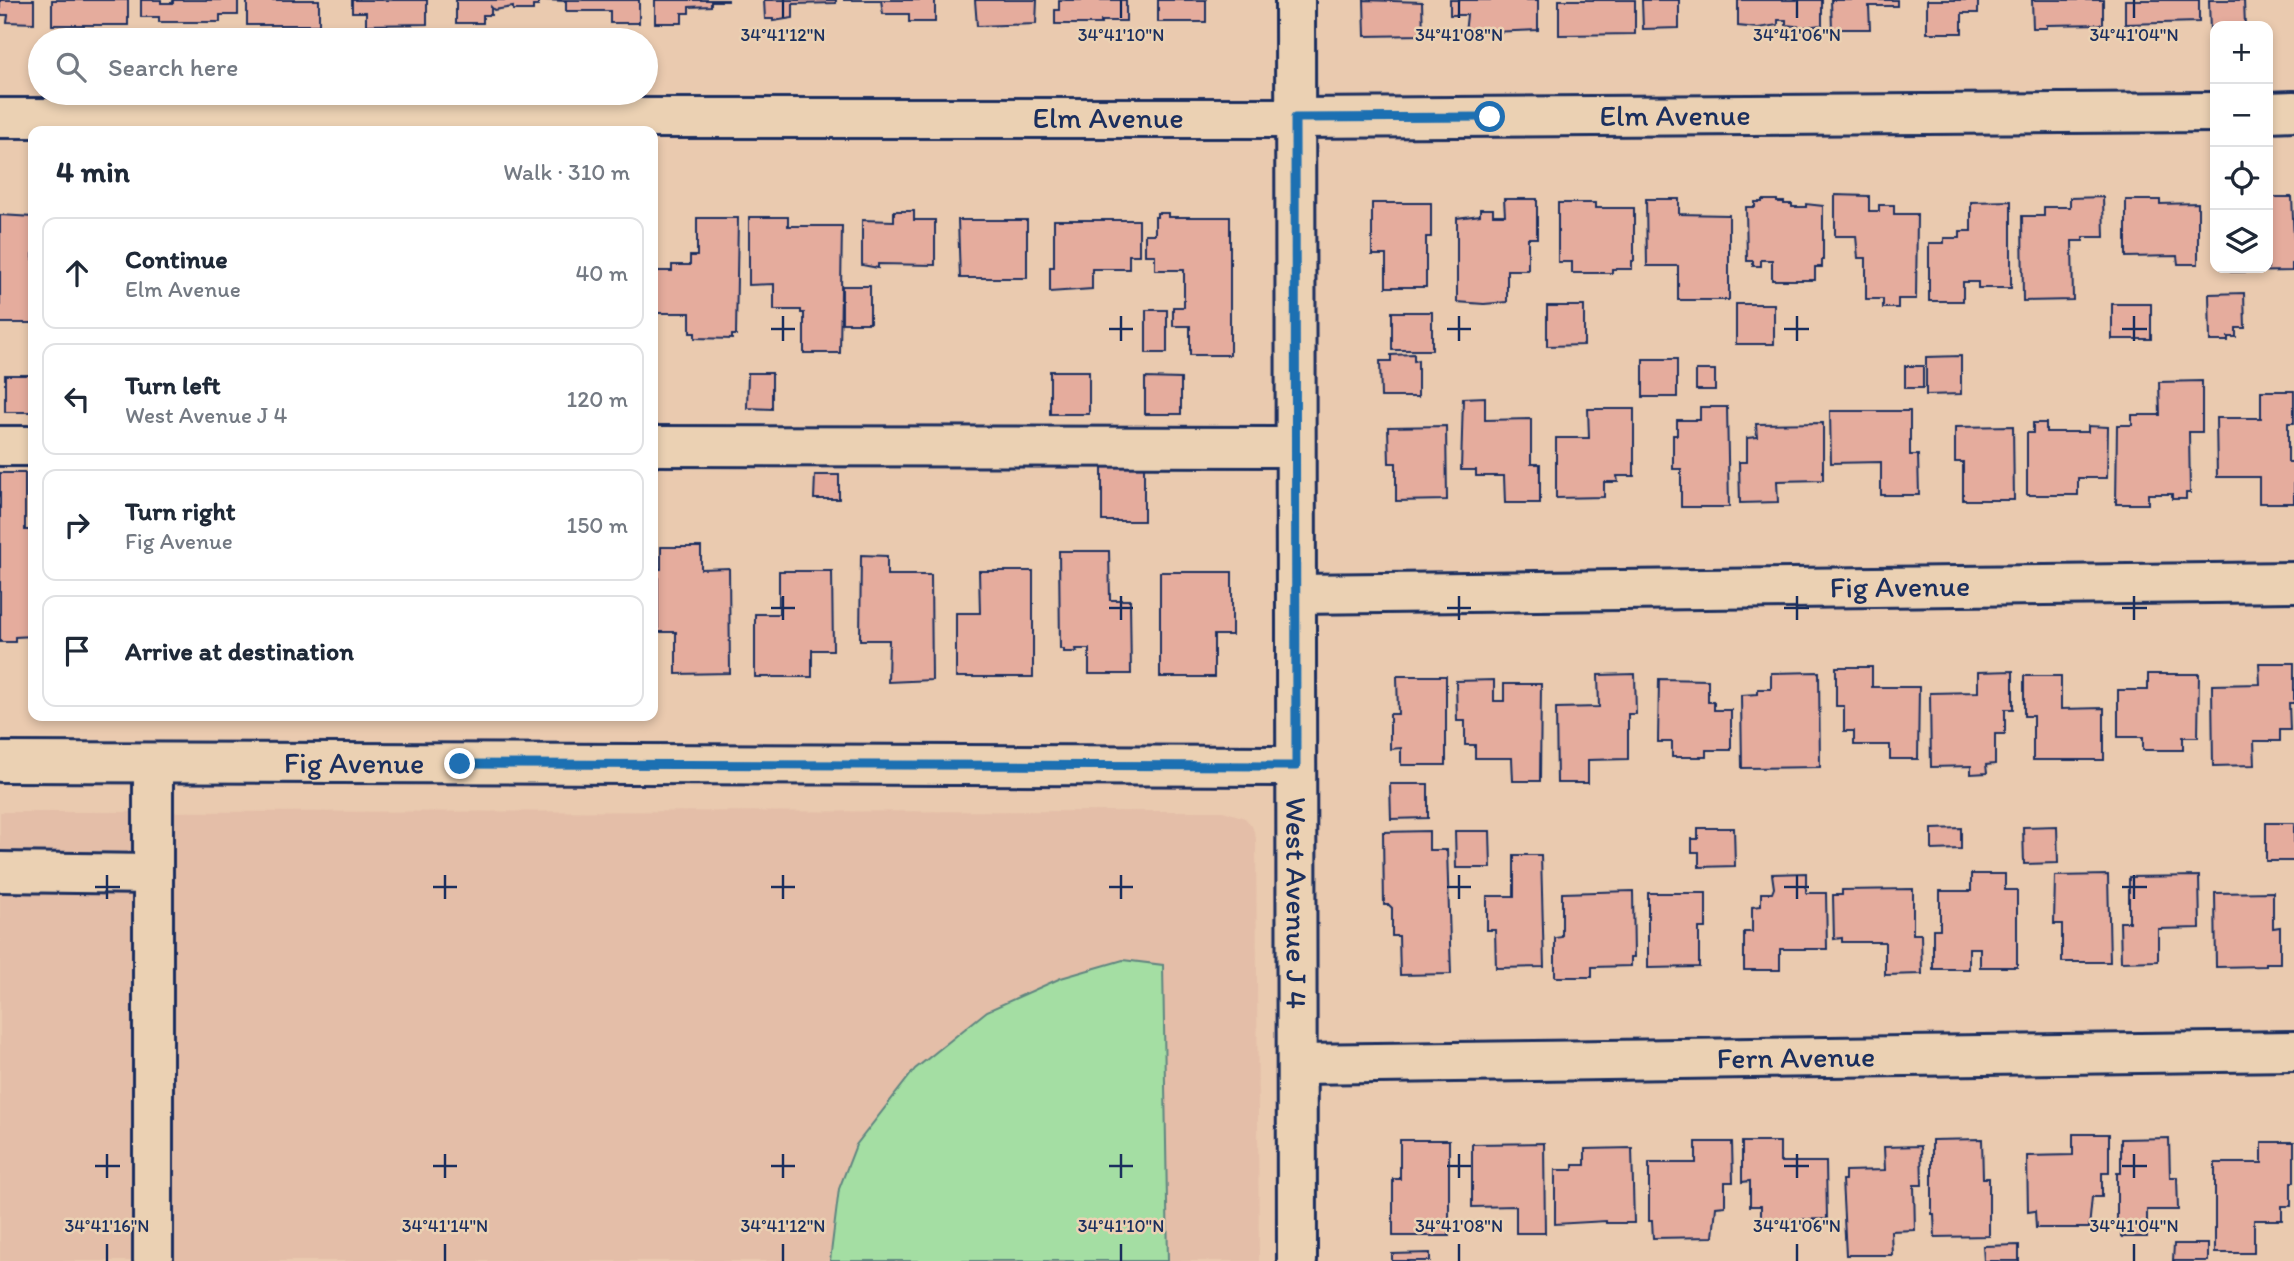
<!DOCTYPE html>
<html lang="en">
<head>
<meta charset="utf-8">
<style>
  body { margin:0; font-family:Itim,sans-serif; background:#f6f6f7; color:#1f2937 }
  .controls { position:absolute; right:21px; top:21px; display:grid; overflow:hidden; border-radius:14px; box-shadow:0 4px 10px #0003 }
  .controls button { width:63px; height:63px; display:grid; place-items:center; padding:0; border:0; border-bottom:2px solid #e0e1e3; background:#fff; color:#1f2937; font:35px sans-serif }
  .stop { position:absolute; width:21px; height:21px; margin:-16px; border:5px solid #1f6fb2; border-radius:50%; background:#fff }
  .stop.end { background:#1f6fb2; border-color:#fff; box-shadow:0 2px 7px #0008 }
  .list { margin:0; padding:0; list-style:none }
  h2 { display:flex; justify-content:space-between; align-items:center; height:91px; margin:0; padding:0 28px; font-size:30px }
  h2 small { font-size:23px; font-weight:400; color:#747a83 }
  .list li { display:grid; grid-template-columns:46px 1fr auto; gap:21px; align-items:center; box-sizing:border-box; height:112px; margin:0 14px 14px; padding:0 14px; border:2px solid #e0e1e3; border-radius:14px }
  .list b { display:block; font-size:26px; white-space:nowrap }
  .list p { margin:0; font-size:23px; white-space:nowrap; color:#747a83 }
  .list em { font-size:23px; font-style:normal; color:#747a83 }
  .icon { flex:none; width:38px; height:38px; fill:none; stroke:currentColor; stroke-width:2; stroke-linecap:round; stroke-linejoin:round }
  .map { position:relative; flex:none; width:2294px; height:1261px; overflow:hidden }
  .search { position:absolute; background:#fff; box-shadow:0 4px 10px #0003; left:28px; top:28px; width:630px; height:77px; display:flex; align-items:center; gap:18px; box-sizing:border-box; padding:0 24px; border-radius:38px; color:#747a83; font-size:26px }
  .panel { position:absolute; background:#fff; box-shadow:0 4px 10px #0003; left:28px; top:126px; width:630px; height:595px; border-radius:14px }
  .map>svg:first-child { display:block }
</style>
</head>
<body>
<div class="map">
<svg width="2294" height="1261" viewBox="0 0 2294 1261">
  <rect width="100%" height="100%" fill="#eacaaf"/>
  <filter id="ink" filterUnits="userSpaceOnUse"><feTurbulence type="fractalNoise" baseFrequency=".0143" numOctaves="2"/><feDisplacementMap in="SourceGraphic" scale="14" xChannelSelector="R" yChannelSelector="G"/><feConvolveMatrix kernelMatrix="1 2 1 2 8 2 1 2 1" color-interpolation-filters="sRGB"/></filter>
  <g filter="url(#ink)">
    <polygon fill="#e4bea8" points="1223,811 1245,818 1252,826 1256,838 1259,1261 0,1261 0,812"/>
    <polygon fill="#a4dea3" stroke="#608680" stroke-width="2" points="1123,960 1163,965 1168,1261 830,1261 839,1189 856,1145 915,1069 987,1011 1061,978"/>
    <g fill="#e5ac9d" stroke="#1b2f5e" stroke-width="2">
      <polygon points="0,0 34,0 34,23 7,22 8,15 0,15"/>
      <rect x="52" y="0" width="76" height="25"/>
      <polygon points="141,0 161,0 161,3 173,3 173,0 238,0 238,15 220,15 220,22 159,22 159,17 141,17"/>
      <rect x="247" y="0" width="72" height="25"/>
      <polygon points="352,0 427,0 427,24 366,25 366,12 352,12"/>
      <polygon points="456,0 538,0 538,6 533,6 533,10 513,10 513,7 494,10 491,7 491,15 483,15 483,23 456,23"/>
      <polygon points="639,0 639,23 610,23 610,11 566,11 566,1 544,0"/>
      <polygon points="655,0 728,0 728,1 711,1 711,6 689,7 689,13 682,13 682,23 655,23"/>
      <polygon points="764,0 836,0 836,3 793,4 793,18 773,21 773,19 765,19"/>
      <polygon points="843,0 935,0 935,22 909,22 909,14 883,14 881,0"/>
      <polygon points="975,0 1037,0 1036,24 977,26"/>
      <polygon points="1059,0 1126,0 1126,21 1101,21 1101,24 1055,24 1055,10 1059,10"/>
      <rect x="1158" y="0" width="48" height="22"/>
      <polygon points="1364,0 1422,2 1423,35 1365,36"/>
      <polygon points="1450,0 1538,0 1538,30 1465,33 1467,15 1450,15"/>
      <polygon points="1559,0 1635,0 1635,34 1559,35"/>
      <polygon points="1642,0 1679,0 1679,28 1643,29"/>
      <polygon points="1738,0 1822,0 1822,25 1804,27 1786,25 1786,20 1778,20 1778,25 1758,28 1738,26"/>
      <polygon points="1831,0 1897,0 1897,6 1869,6 1870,29 1832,29"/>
      <polygon points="1927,0 1978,0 1978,13 1962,13 1962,33 1927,33"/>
      <polygon points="2032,0 2103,0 2103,24 2047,25 2047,28 2033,28"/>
      <polygon points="2125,0 2199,0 2199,22 2125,24"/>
      <polygon points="2209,0 2244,0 2245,26 2215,26 2215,32 2210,32"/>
      <polygon points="1835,195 1869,196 1869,211 1879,211 1879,205 1894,205 1894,214 1917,214 1916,299 1898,299 1898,308 1883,308 1883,299 1866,299 1866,258 1858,258 1856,236 1835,236"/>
      <polygon points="2103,197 2104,237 2083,237 2083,241 2072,241 2073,300 2023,301 2022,216 2044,216 2044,207 2070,207 2070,198"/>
      <polygon points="2268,197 2292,197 2294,240 2294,264 2292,264 2292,271 2231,272 2230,268 2268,268"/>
      <polygon points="1504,199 1537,199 1537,238 1528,238 1528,270 1507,270 1507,302 1484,304 1457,302 1457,218 1480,215 1480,209 1493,209 1493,215 1505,215"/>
      <polygon points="1646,199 1679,199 1679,214 1729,215 1729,300 1678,300 1678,266 1647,266"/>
      <polygon points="1762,200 1777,200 1777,202 1784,202 1784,204 1792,204 1792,207 1806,207 1806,204 1823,206 1823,260 1822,260 1822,267 1815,267 1815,280 1772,280 1772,260 1761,260 1761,266 1753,266 1753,261 1747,261 1746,207 1755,207 1755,202 1762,202"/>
      <polygon points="2126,200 2160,200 2160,204 2198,203 2198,264 2178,264 2177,256 2126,257"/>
      <polygon points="2011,201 2011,288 1978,288 1978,282 1963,282 1963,301 1929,301 1929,243 1944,243 1944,238 1960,238 1960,231 1971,231 1971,202"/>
      <polygon points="1372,203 1431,203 1431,237 1426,237 1426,287 1386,287 1386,255 1372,255"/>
      <polygon points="1558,203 1595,203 1595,208 1634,208 1634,261 1632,261 1632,269 1612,269 1612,273 1572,273 1572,262 1558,262"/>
      <polygon points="894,211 914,211 914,220 935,220 935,265 878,264 878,268 862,265 862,220 894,221"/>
      <polygon points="1157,213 1168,213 1168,217 1230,217 1230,355 1190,355 1190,326 1173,326 1173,307 1184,307 1184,270 1155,270 1155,255 1145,255 1145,234 1155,234 1155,217 1157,217"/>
      <polygon points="0,215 33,217 33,323 0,323"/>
      <polygon points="749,217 788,217 788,226 842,226 840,353 804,353 804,313 801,313 801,310 774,310 774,284 749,285"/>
      <polygon points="697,218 738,218 736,335 732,335 732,339 695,338 695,333 690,333 690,313 653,313 653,271 672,271 672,265 690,265 690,256 697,256"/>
      <polygon points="958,220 1027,220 1027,278 960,278"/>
      <polygon points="1054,220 1139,220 1139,255 1129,255 1129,269 1092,269 1092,289 1050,292 1050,267 1054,267"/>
      <rect x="842" y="286" width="28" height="37"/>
      <polygon points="2244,293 2245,328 2236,328 2236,337 2228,337 2228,341 2210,341 2209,294"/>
      <rect x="1736" y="304" width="38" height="40"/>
      <rect x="2112" y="304" width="39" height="35"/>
      <polygon points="1547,306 1584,306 1584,345 1547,346"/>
      <rect x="1146" y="310" width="21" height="43"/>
      <rect x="1392" y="312" width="40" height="38"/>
      <polygon points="1414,354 1414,361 1418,360 1418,397 1381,397 1380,361 1391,361 1391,355"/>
      <polygon points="1961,356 1961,394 1926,395 1926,357"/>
      <rect x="1643" y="359" width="34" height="38"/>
      <rect x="1905" y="366" width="18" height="22"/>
      <rect x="1696" y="370" width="19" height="20"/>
      <rect x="1050" y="371" width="39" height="43"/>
      <polygon points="748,373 772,373 772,409 747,408"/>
      <rect x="5" y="375" width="28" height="37"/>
      <polygon points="1145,378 1181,379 1181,414 1145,414"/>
      <polygon points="2202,381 2202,432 2189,432 2190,493 2186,493 2186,499 2172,499 2172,494 2148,494 2148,504 2116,504 2117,425 2132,425 2132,415 2160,415 2159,382"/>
      <polygon points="2261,391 2294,391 2294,423 2288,423 2288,462 2294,462 2294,503 2259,503 2259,477 2217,477 2216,418 2261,418"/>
      <polygon points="1485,397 1485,420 1531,419 1531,464 1540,464 1540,503 1505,503 1504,476 1476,476 1476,470 1461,470 1463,398"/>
      <polygon points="1700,407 1727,407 1729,507 1681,507 1681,469 1673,469 1673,435 1677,435 1677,420 1700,420"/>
      <polygon points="1588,409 1634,409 1634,476 1617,476 1618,482 1604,482 1604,497 1556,498 1556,438 1589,438"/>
      <polygon points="1830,411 1910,411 1910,455 1918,455 1919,495 1881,495 1881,462 1831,463"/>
      <polygon points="1823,423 1823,480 1777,481 1778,502 1740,503 1739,462 1747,462 1747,438 1757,437 1756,424"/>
      <polygon points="2033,423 2046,423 2046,432 2088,432 2088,426 2108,427 2107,478 2078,478 2078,495 2027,495 2027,433 2033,433"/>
      <polygon points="1446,426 1447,500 1396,501 1396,463 1389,463 1388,427"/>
      <polygon points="2013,426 2014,500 1963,500 1963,462 1955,462 1955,427"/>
      <rect x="1102" y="465" width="42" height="56"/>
      <polygon points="0,473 25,473 25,530 33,530 33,636 15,637 15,642 0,642"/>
      <polygon points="815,475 839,475 839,499 814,499"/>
      <polygon points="661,547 701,547 701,569 729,568 730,673 676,674 676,632 658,632 658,569 661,569"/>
      <polygon points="1059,551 1109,551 1110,600 1130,600 1131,674 1089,674 1089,649 1076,649 1077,652 1064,652 1064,649 1060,649"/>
      <polygon points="861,555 887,556 887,575 931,575 932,680 888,682 889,640 860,640"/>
      <polygon points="779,571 832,571 833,650 812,650 812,677 755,677 755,614 779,614"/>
      <polygon points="979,571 1033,571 1033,677 956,677 956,613 980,613"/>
      <polygon points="1160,572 1232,572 1232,635 1214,635 1214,677 1160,677"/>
      <polygon points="2259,663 2294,663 2294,703 2289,703 2290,730 2280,730 2280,741 2254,741 2255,765 2213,766 2212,685 2260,684"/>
      <polygon points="1836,667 1872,667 1872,687 1919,687 1918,759 1890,759 1890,745 1854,745 1854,731 1844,731 1844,706 1836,706"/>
      <polygon points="2013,671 2013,709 2005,709 2005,734 1995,734 1995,764 1986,765 1987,773 1971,774 1971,766 1931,767 1930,693 1978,692 1978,672"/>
      <polygon points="1819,672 1820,767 1742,768 1741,695 1758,694 1758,689 1771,689 1771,673"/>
      <polygon points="1635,674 1636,714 1628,714 1628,759 1588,760 1588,783 1557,783 1556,708 1599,707 1598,675"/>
      <polygon points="2148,674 2199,674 2198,737 2183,737 2183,750 2143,750 2143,737 2118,737 2118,690 2148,690"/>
      <polygon points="1397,676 1446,676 1446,765 1401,765 1401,748 1390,749 1390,714 1398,714"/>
      <polygon points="2024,676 2061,676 2061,709 2104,708 2104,760 2033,760 2033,716 2024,716"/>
      <polygon points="1659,679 1708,680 1708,702 1714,702 1714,710 1731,710 1731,750 1706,750 1706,757 1672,757 1672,742 1658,742"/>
      <polygon points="1494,680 1494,701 1504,701 1504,684 1541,684 1540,781 1513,781 1512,758 1475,758 1475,745 1465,745 1465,721 1457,721 1456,681"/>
      <polygon points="1390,784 1428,784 1428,818 1391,819"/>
      <rect x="2266" y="823" width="28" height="38"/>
      <polygon points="2057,826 2058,863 2024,864 2023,827"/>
      <polygon points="1698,828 1734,828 1735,866 1699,867 1699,852 1692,852 1692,839 1698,839"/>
      <polygon points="1961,828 1961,849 1932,850 1932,829"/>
      <polygon points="1429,831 1429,850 1447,850 1451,974 1400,975 1399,936 1392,936 1392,908 1389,905 1384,905 1383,832"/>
      <polygon points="1455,831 1490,831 1491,868 1456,868"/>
      <polygon points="1514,855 1541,855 1544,967 1496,968 1495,930 1487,930 1487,896 1514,896"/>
      <polygon points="1806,873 1806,893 1826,893 1827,949 1780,949 1780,970 1744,970 1744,932 1752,932 1752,907 1761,906 1761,893 1772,893 1774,888 1772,874"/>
      <polygon points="1971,874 2005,874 2005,890 2017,890 2017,967 1980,967 1980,948 1969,948 1969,969 1933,969 1933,929 1940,929 1940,891 1971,891"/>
      <polygon points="2108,875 2110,962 2062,962 2062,924 2054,924 2055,876"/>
      <polygon points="2199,876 2200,928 2158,929 2158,961 2121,962 2120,922 2129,922 2129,877"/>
      <polygon points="1913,889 1913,934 1921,934 1922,974 1885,975 1885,942 1842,942 1842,938 1834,939 1833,895 1842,895 1842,890"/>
      <polygon points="1633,891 1634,957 1631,957 1631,966 1592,967 1592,977 1555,977 1555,938 1562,937 1562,893"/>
      <polygon points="2273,892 2273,928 2280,927 2280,963 2266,963 2266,966 2216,967 2215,893"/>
      <polygon points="1648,893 1706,893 1706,928 1699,928 1699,967 1648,968"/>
      <polygon points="2073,1134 2109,1134 2109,1173 2102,1173 2102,1197 2092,1197 2089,1228 2036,1228 2035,1211 2028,1212 2027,1156 2073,1155"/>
      <polygon points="2169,1138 2170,1177 2177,1177 2178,1210 2147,1210 2147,1237 2121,1237 2121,1222 2117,1222 2117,1173 2121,1173 2121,1139"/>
      <polygon points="1982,1139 1983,1178 1989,1178 1989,1236 1935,1237 1934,1214 1932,1214 1932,1140"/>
      <polygon points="1400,1140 1449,1140 1449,1236 1393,1236 1393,1179 1400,1179"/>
      <polygon points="1696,1142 1732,1142 1733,1182 1725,1182 1725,1206 1716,1207 1713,1237 1653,1238 1652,1221 1649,1221 1649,1163 1696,1163"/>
      <polygon points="1742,1142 1780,1142 1780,1162 1826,1162 1827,1219 1761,1220 1761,1206 1750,1206 1750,1181 1742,1182"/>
      <polygon points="2262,1142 2294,1142 2294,1182 2291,1182 2291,1206 2282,1206 2282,1220 2254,1220 2254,1253 2215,1253 2215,1163 2262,1163"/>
      <polygon points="1544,1143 1545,1233 1516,1233 1516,1206 1472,1207 1472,1144"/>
      <polygon points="1921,1146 1922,1185 1914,1185 1915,1230 1891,1231 1892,1255 1846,1255 1842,1180 1845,1180 1845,1171 1885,1170 1884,1147"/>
      <polygon points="1632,1148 1634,1223 1606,1223 1606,1221 1555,1224 1555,1170 1573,1170 1573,1165 1585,1165 1585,1149"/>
      <polygon points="2174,1244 2208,1244 2208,1261 2173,1261"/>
      <polygon points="2019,1245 2019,1261 1984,1261 1983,1246"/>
      <polygon points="1430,1253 1430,1261 1392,1261 1392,1254"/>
    </g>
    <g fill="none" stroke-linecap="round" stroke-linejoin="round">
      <defs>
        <g id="minor">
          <path id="s1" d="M1295 0 1297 1261"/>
          <polyline points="2268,112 2294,111"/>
          <path id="s2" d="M0 118H1295L2215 112"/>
          <polyline points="0,446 33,446"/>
          <polyline points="653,446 1295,447"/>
          <path id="s3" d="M1296 594 2294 582"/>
          <path id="s4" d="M0 762 1296 766"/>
          <polyline points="153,763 153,1261"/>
          <polyline points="0,872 153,874"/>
          <path id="s5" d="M1297 1064 2294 1051"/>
        </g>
      </defs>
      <use href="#minor" stroke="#1b2f5e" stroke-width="44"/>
      <use href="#minor" stroke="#ebd1b3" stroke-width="38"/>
    </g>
  </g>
  <g fill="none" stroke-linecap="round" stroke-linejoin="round" filter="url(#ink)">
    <polyline stroke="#1f6fb2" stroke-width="9" points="460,764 1296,766 1295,118 1490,117"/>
  </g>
  <path fill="none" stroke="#1b2f5e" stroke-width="2.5" d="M783 0V18M1121 0V18M1459 0V18M1797 0V18M2134 0V18M783 316V341M1121 316V341M1459 316V341M1797 316V341M2134 316V341M771 329H795M1109 329H1133M1447 329H1471M1784 329H1809M2122 329H2147M783 596V620M1121 596V620M1459 596V620M1797 596V620M2134 596V620M771 608H795M1109 608H1133M1447 608H1471M1784 608H1809M2122 608H2147M107 875V899M445 875V899M783 875V899M1121 875V899M1459 875V899M1797 875V899M2134 875V899M95 887H120M433 887H457M771 887H795M1109 887H1133M1447 887H1471M1784 887H1809M2122 887H2147M107 1154V1178M445 1154V1178M783 1154V1178M1121 1154V1178M1459 1154V1178M1797 1154V1178M2134 1154V1178M95 1166H120M433 1166H457M771 1166H795M1109 1166H1133M1447 1166H1471M1784 1166H1809M2122 1166H2147M107 1244V1261M445 1244V1261M783 1244V1261M1121 1244V1261M1459 1244V1261M1797 1244V1261M2134 1244V1261"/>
  <g text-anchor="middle" stroke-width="5" stroke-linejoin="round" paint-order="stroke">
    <g font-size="30" fill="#1b2f5e" stroke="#ebd1b3">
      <text dy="10" stroke="none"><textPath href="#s2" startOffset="1675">Elm Avenue</textPath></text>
      <text dy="10" stroke="none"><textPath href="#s2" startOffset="1108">Elm Avenue</textPath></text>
      <text dy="10" stroke="none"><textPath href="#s3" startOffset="604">Fig Avenue</textPath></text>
      <text dy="10" stroke="none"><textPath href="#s4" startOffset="354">Fig Avenue</textPath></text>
      <text dy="10" stroke="none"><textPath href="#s1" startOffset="903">West Avenue J 4</textPath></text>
      <text dy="10" stroke="none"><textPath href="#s5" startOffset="499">Fern Avenue</textPath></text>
    </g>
  </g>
  <g font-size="18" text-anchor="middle" fill="#1b2f5e" stroke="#ebd1b3" stroke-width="5" stroke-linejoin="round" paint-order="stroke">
    <text x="783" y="41">34°41'12"N</text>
    <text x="1121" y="41">34°41'10"N</text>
    <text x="1459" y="41">34°41'08"N</text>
    <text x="1797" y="41">34°41'06"N</text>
    <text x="2134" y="41">34°41'04"N</text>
    <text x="107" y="1232">34°41'16"N</text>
    <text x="445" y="1232">34°41'14"N</text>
    <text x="783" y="1232">34°41'12"N</text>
    <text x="1121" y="1232">34°41'10"N</text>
    <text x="1459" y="1232">34°41'08"N</text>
    <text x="1797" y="1232">34°41'06"N</text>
    <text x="2134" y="1232">34°41'04"N</text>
  </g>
</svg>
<div class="controls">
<button>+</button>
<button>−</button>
<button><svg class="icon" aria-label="locate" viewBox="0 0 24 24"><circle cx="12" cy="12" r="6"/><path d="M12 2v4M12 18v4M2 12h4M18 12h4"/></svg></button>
<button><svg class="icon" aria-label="layers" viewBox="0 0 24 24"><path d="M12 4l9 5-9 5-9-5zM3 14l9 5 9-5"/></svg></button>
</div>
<div class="stop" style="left:1490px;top:117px"></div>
<div class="stop end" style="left:460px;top:764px"></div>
<div class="search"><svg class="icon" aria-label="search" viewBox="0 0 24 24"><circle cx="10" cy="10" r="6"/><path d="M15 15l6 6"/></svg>Search here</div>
<section class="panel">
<h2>4 min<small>Walk · 310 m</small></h2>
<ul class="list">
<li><svg class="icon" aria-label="ahead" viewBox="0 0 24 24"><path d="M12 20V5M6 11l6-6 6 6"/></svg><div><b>Continue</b><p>Elm Avenue</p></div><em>40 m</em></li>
<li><svg class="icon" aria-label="left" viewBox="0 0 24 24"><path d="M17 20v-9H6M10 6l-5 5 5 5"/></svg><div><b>Turn left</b><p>West Avenue J 4</p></div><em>120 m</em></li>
<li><svg class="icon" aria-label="right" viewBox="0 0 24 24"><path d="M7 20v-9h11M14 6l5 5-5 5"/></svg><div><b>Turn right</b><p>Fig Avenue</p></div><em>150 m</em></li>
<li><svg class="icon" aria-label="arrive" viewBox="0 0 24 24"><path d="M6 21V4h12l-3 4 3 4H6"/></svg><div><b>Arrive at destination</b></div></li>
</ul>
</section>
</div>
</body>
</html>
